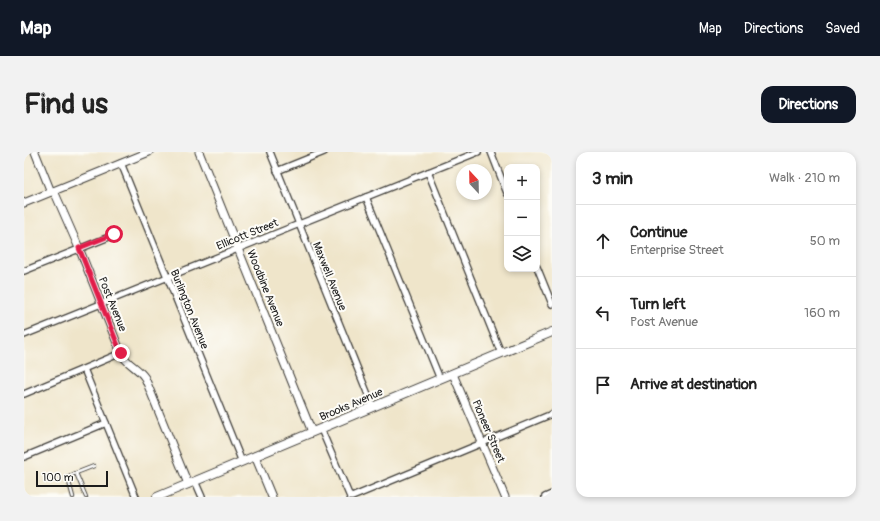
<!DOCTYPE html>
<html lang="en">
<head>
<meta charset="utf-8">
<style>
  body { margin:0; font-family:Pangolin,sans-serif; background:#f2f2f2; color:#222 }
  .controls { position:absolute; right:12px; top:12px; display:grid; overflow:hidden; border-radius:8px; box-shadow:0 2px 6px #0003 }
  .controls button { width:36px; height:36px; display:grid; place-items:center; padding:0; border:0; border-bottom:1px solid #e0e0e0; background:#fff; color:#222; font:20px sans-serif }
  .compass { position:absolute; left:432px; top:12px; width:36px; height:36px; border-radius:50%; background:#fff; box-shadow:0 2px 6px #0003; rotate:338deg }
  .scale { position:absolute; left:12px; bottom:10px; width:72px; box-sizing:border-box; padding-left:4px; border:2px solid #1c1c1c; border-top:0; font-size:11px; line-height:14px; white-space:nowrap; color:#1c1c1c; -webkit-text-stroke:3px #fdfcf7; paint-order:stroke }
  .stop { position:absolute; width:12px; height:12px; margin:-9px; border:3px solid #e11d48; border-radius:50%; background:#fff }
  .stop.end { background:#e11d48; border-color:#fff; box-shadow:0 1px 4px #0008 }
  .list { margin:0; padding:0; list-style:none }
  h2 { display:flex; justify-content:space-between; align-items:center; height:52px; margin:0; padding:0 16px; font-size:17px }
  h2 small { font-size:13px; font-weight:400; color:#767676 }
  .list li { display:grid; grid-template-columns:26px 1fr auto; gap:12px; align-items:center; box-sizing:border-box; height:72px; padding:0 16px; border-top:1px solid #e0e0e0 }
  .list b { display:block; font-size:15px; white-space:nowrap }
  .list p { margin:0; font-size:13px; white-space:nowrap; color:#767676 }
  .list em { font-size:13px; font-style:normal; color:#767676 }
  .icon { flex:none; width:22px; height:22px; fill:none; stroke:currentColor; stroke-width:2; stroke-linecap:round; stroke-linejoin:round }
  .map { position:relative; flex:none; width:528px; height:345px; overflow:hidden; border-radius:12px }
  header { display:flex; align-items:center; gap:24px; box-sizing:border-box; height:56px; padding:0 20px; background:#111827; color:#fff }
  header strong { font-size:19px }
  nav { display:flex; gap:22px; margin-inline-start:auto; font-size:14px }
  .intro { display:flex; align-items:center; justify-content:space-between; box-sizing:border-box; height:96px; padding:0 24px }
  h1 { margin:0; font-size:28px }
  .button { padding:10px 18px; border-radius:12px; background:#111827; color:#fff; font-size:14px; font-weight:700 }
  main { display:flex; gap:24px; padding:0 24px }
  aside { flex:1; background:#fff; border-radius:12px; box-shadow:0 2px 6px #0003 }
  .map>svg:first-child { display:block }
</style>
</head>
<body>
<header>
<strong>Map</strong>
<nav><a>Map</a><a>Directions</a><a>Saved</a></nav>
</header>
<div class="intro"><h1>Find us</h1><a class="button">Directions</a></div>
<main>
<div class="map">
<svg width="528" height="345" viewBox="0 0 528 345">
  <rect width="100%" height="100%" fill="#fdfcf7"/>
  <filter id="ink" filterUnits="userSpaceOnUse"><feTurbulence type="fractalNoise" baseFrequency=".025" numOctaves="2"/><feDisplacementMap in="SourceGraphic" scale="8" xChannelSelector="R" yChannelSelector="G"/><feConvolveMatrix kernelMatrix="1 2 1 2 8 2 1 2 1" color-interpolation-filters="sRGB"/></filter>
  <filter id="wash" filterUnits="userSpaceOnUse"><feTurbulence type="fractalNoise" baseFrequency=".012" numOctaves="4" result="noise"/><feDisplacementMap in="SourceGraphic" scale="16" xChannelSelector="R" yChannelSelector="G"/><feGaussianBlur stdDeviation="0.9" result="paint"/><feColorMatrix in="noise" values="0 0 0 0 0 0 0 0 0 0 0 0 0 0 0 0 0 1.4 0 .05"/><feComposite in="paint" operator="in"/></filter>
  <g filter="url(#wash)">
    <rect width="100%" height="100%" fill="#efe5ca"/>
  </g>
  <g filter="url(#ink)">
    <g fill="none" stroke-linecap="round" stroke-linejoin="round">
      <defs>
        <g id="service">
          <polyline points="52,321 62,345"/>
          <polyline points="49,345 46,334 44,325 52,321 70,314"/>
        </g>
        <g id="minor">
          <polyline points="246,0 349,255"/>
          <polyline points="467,0 483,41"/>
          <polyline points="97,11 218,310"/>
          <polyline points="253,19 300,0"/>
          <polyline points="404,20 477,201"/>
          <polyline points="342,45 416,227"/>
          <polyline points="513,115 528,152"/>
          <polyline points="0,119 90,83"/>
          <polyline points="0,183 454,0"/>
          <polyline points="60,217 112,345"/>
          <polyline points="0,242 97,201"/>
          <polyline points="297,277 326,345"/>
          <polyline points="0,305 82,271"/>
          <polyline points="171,329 178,345"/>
          <polyline points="328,345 528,262"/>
          <polyline points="521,345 528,342"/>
        </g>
        <g id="tertiary">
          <polyline points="11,0 27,40"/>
          <polyline points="175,0 288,280"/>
          <path d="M30 39 55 96 97 201C103 213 114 215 121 226L164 332"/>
          <polyline points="0,51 125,0"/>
          <polyline points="429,222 481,345"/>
          <polyline points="231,304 248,345"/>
        </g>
        <polyline id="secondary" points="133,345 528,180"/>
      </defs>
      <use href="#service" stroke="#3c3a36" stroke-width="4.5"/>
      <use href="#minor" stroke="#3c3a36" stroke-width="8"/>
      <use href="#tertiary" stroke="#3c3a36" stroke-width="9"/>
      <use href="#secondary" stroke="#3c3a36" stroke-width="10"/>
      <use href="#service" stroke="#fff" stroke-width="2.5"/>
      <use href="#minor" stroke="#fff" stroke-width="5.5"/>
      <use href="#tertiary" stroke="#fff" stroke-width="7"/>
      <use href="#secondary" stroke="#fff" stroke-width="8"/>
    </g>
  </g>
  <g fill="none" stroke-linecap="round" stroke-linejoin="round" filter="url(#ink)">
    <polyline stroke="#e11d48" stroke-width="5" points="90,82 55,96 97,201"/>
  </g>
  <g text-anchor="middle" stroke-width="4" stroke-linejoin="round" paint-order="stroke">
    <g font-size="11" fill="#1c1c1c" stroke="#fdfcf7">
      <text transform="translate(223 82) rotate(-22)" y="4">Ellicott Street</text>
      <text transform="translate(306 124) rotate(68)" y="4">Maxwell Avenue</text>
      <text transform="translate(242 136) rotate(68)" y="4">Woodbine Avenue</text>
      <text transform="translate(89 152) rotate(68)" y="4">Post Avenue</text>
      <text transform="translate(166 157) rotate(68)" y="4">Burlington Avenue</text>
      <text transform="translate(327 252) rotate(-23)" y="4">Brooks Avenue</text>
      <text transform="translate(465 279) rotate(67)" y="4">Pioneer Street</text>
    </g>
  </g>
</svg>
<div class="controls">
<button>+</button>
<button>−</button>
<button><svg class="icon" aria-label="layers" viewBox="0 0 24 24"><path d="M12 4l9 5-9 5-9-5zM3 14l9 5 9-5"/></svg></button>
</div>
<svg class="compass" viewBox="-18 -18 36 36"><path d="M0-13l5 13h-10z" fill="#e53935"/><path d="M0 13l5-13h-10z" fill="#767676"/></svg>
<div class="scale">100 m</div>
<div class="stop" style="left:90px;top:82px"></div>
<div class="stop end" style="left:97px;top:201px"></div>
</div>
<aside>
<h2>3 min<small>Walk · 210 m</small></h2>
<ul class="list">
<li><svg class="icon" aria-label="ahead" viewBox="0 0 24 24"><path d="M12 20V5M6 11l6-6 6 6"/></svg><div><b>Continue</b><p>Enterprise Street</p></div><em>50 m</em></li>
<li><svg class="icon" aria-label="left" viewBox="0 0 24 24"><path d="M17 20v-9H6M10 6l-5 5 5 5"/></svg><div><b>Turn left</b><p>Post Avenue</p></div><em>160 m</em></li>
<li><svg class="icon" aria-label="arrive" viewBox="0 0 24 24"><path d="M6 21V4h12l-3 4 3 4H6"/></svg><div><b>Arrive at destination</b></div></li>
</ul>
</aside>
</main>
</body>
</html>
